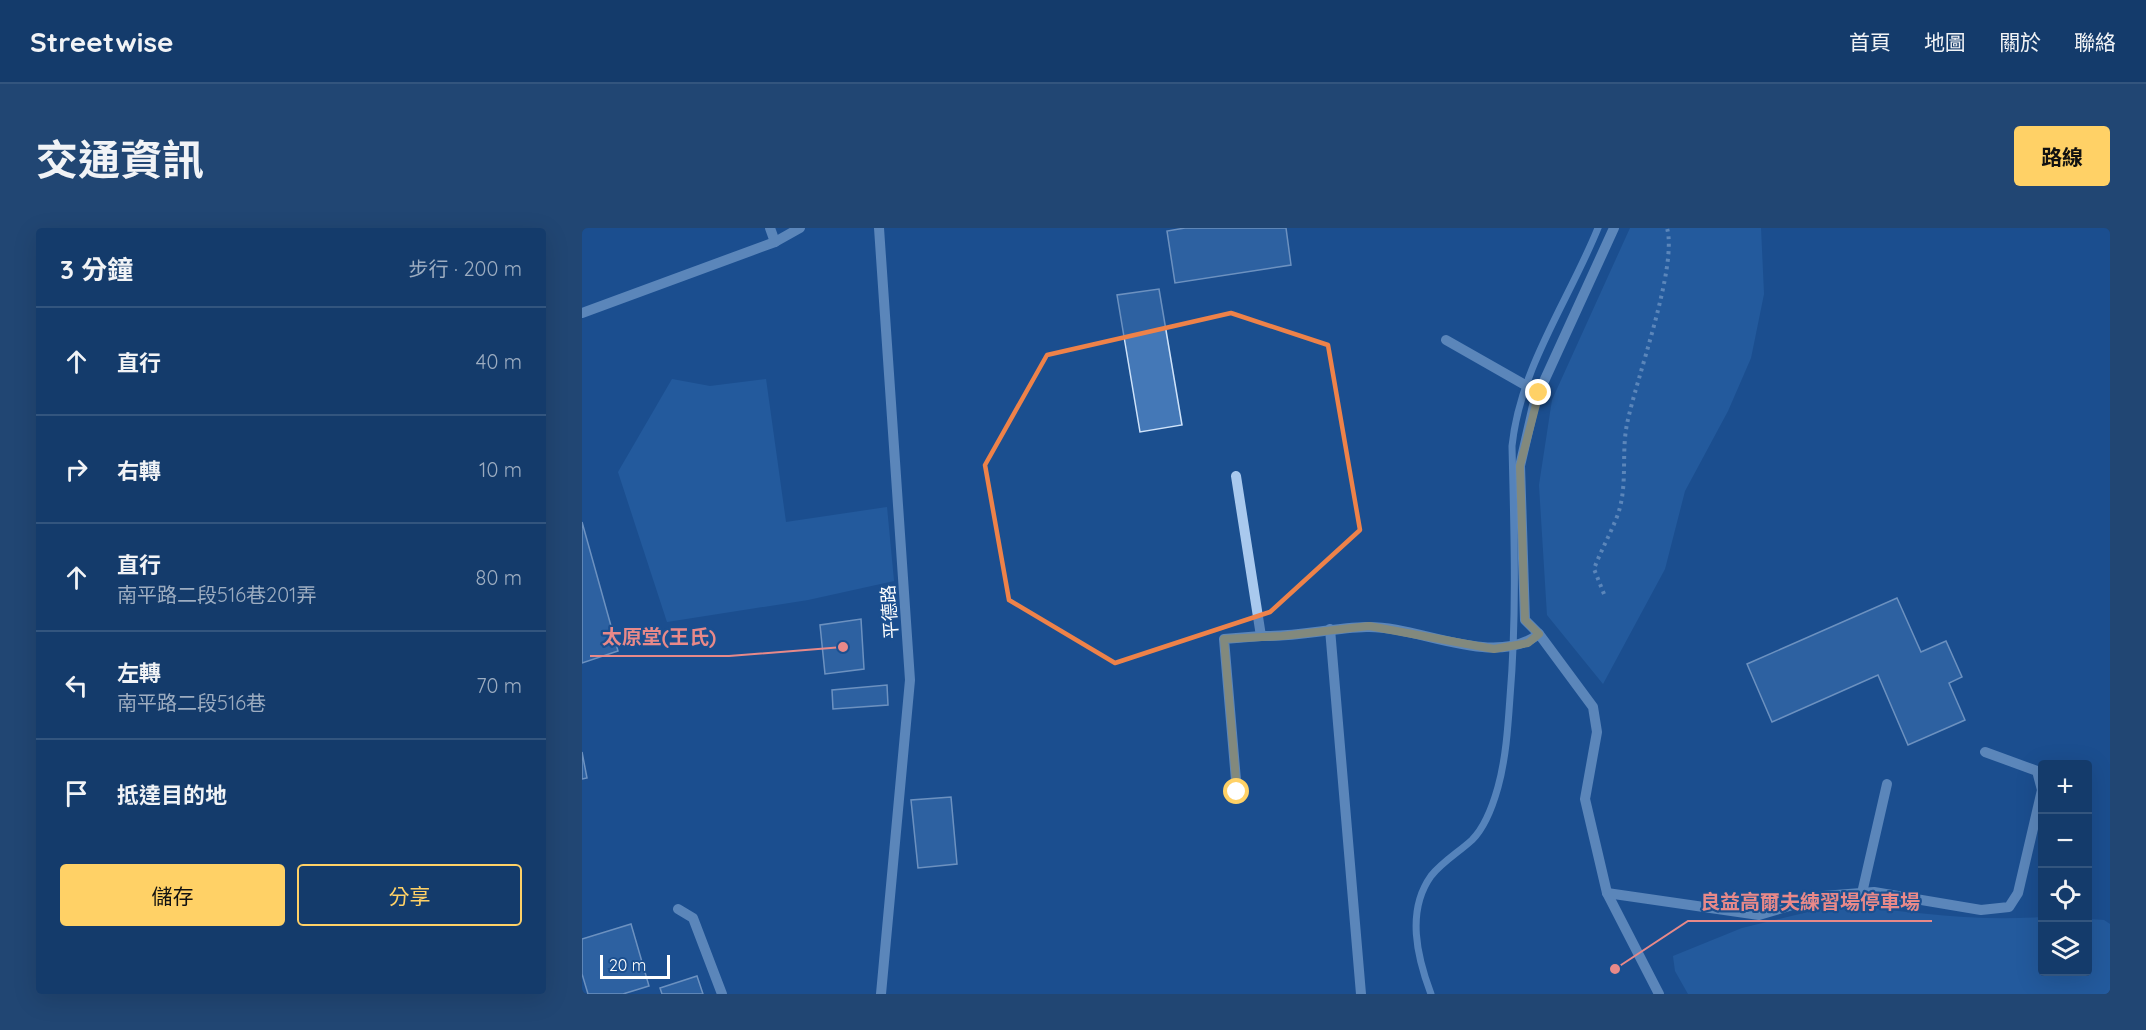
<!DOCTYPE html>
<html lang="zh-TW">
<head>
<meta charset="utf-8">
<style>
  body { margin:0; font-family:Quicksand,"Noto Sans TC",sans-serif; background:#214673; color:#f1f3f6 }
  .controls { position:absolute; right:18px; bottom:18px; display:grid; overflow:hidden; border-radius:6px; box-shadow:0 6px 24px #0002 }
  .controls button { width:54px; height:54px; display:grid; place-items:center; padding:0; border:0; border-bottom:2px solid #33557e; background:#143b6b; color:#f1f3f6; font:30px sans-serif }
  .scale { position:absolute; left:18px; bottom:15px; width:70px; box-sizing:border-box; padding-left:6px; border:3px solid #fff; border-top:0; font-size:16px; line-height:21px; white-space:nowrap; color:#fff; -webkit-text-stroke:4px #1b4f8f; paint-order:stroke }
  .stop { position:absolute; width:18px; height:18px; margin:-14px; border:4px solid #ffd166; border-radius:50%; background:#fff }
  .stop.end { background:#ffd166; border-color:#fff; box-shadow:0 2px 6px #0008 }
  .list { margin:0; padding:0; list-style:none }
  h2 { display:flex; justify-content:space-between; align-items:center; height:78px; margin:0; padding:0 24px; font-size:26px }
  h2 small { font-size:20px; font-weight:400; color:#9dadc1 }
  .list li { display:grid; grid-template-columns:39px 1fr auto; gap:18px; align-items:center; box-sizing:border-box; height:108px; padding:0 24px; border-top:2px solid #33557e }
  .list b { display:block; font-size:22px; white-space:nowrap }
  .list p { margin:0; font-size:20px; white-space:nowrap; color:#9dadc1 }
  .list em { font-size:20px; font-style:normal; color:#9dadc1 }
  .actions { display:flex; gap:12px; padding:18px 24px }
  .actions a { flex:1; padding:14px 0; border:2px solid #ffd166; border-radius:6px; text-align:center; font-size:21px; color:#ffd166 }
  .actions .main { background:#ffd166; color:#111 }
  .icon { flex:none; width:33px; height:33px; fill:none; stroke:currentColor; stroke-width:2; stroke-linecap:round; stroke-linejoin:round }
  .map { position:relative; flex:none; width:1528px; height:766px; overflow:hidden; border-radius:6px }
  header { display:flex; align-items:center; gap:36px; box-sizing:border-box; height:84px; padding:0 30px; background:#143b6b; border-bottom:2px solid #33557e }
  header strong { font-size:28px }
  nav { display:flex; gap:33px; margin-inline-start:auto; font-size:21px }
  .intro { display:flex; align-items:center; justify-content:space-between; box-sizing:border-box; height:144px; padding:0 36px }
  h1 { margin:0; font-size:42px }
  .button { padding:15px 27px; border-radius:6px; background:#ffd166; color:#111; font-size:21px; font-weight:700 }
  main { display:flex; gap:36px; padding:0 36px }
  aside { flex:1; background:#143b6b; border-radius:6px; box-shadow:0 6px 24px #0002 }
  .map>svg:first-child { display:block }
</style>
</head>
<body>
<header>
<strong>Streetwise</strong>
<nav><a>首頁</a><a>地圖</a><a>關於</a><a>聯絡</a></nav>
</header>
<div class="intro"><h1>交通資訊</h1><a class="button">路線</a></div>
<main>
<aside>
<h2>3 分鐘<small>步行 · 200 m</small></h2>
<ul class="list">
<li><svg class="icon" aria-label="ahead" viewBox="0 0 24 24"><path d="M12 20V5M6 11l6-6 6 6"/></svg><div><b>直行</b></div><em>40 m</em></li>
<li><svg class="icon" aria-label="right" viewBox="0 0 24 24"><path d="M7 20v-9h11M14 6l5 5-5 5"/></svg><div><b>右轉</b></div><em>10 m</em></li>
<li><svg class="icon" aria-label="ahead" viewBox="0 0 24 24"><path d="M12 20V5M6 11l6-6 6 6"/></svg><div><b>直行</b><p>南平路二段516巷201弄</p></div><em>80 m</em></li>
<li><svg class="icon" aria-label="left" viewBox="0 0 24 24"><path d="M17 20v-9H6M10 6l-5 5 5 5"/></svg><div><b>左轉</b><p>南平路二段516巷</p></div><em>70 m</em></li>
<li><svg class="icon" aria-label="arrive" viewBox="0 0 24 24"><path d="M6 21V4h12l-3 4 3 4H6"/></svg><div><b>抵達目的地</b></div></li>
</ul>
<div class="actions"><a class="main">儲存</a><a>分享</a></div>
</aside>
<div class="map">
<svg width="1528" height="766" viewBox="0 0 1528 766">
  <rect width="100%" height="100%" fill="#1b4f8f"/>
  <g fill="#2e69ad">
    <polygon points="1048,0 1179,0 1182,66 1169,130 1146,183 1103,263 1083,341 1021,456 965,387 957,257 970,172"/>
    <polygon points="90,151 128,158 184,151 204,294 305,279 312,353 226,372 85,394 36,244"/>
    <path d="M1259 676C1326 684 1393 694 1460 689V744H1506V691L1522 692 1528 696V766H1106L1093 743 1091 728 1160 700Z"/>
  </g>
  <g fill="none" stroke-linecap="round" stroke-linejoin="round">
    <path stroke="#9cc4f0" stroke-width="7" d="M849 766C835 729 824 683 849 648 860 634 877 624 890 612 904 598 911 577 916 559 924 530 926 498 928 469 935 385 932 302 930 218 938 140 987 72 1016 0"/>
  </g>
  <g fill="#4478b7" stroke="#cfe3fa" stroke-width="1.5">
    <polygon points="603,0 704,0 709,37 593,55 585,3"/>
    <polygon points="577,61 600,197 558,204 535,67"/>
    <polygon points="0,294 36,423 0,435"/>
    <polygon points="1315,370 1339,424 1364,413 1380,449 1367,455 1383,492 1326,517 1296,447 1190,494 1165,436"/>
    <polygon points="279,391 282,441 243,446 238,397"/>
    <polygon points="305,457 306,477 251,481 250,462"/>
    <polygon points="0,524 5,550 0,551"/>
    <polygon points="369,569 375,636 336,640 329,572"/>
    <polygon points="49,696 67,758 41,766 6,766 0,746 0,711"/>
    <polygon points="115,748 121,766 80,766 78,760"/>
  </g>
  <g fill="none" stroke-linecap="round" stroke-linejoin="round">
    <path stroke="#a9c9ee" stroke-width="4" stroke-dasharray="3 4.5" stroke-linecap="butt" d="M1022 366 1012 341C1019 322 1029 305 1036 286 1046 256 1039 226 1045 196 1054 151 1096 39 1085 0"/>
    <g stroke="#a9c9ee" stroke-width="10">
      <polyline points="188,0 193,14"/>
      <polyline points="297,0 328,452 299,766"/>
      <polyline points="1032,0 953,173 938,238 943,392 957,406 1011,479 1015,504 1003,571 1025,665 1077,766"/>
      <polyline points="0,85 193,14 218,0"/>
      <polyline points="864,112 957,165"/>
      <path d="M654 248 679 408C715 409 749 400 784 399 836 397 911 441 957 406"/>
      <polyline points="748,401 779,766"/>
      <polyline points="655,564 642,411 679,408"/>
      <polyline points="1025,665 1177,687 1241,668 1292,664 1399,682 1427,679 1436,665 1460,562 1455,543 1403,524"/>
      <polyline points="1280,665 1305,556"/>
      <polyline points="96,681 111,690 140,766"/>
    </g>
  </g>
  <g fill="none" stroke-linecap="round" stroke-linejoin="round">
    <polyline stroke="#ffd166" stroke-width="8" points="655,564 642,411 700,408 787,398 912,421 946,415 957,406 943,392 938,238 957,165"/>
  </g>
  <path d="M0 0H1528V766H0ZM649 85 746 117 778 302 688 384 533 435 427 372 403 237 465 127Z" fill="#1b4f8f" fill-opacity=".55" fill-rule="evenodd"/>
  <path fill="none" stroke="#ee8249" stroke-width="4.5" stroke-linejoin="round" d="M649 85 746 117 778 302 688 384 533 435 427 372 403 237 465 127Z"/>
  <g text-anchor="middle" stroke-width="4.5" stroke-linejoin="round" paint-order="stroke">
    <g font-size="18" fill="#fff" stroke="#1b4f8f">
      <text transform="translate(308 384) rotate(-94)" y="6">平德路</text>
    </g>
  </g>
  <path fill="none" stroke="#e88989" stroke-width="2" d="M261 419L147 428H8M1033 741L1106 693H1350"/>
  <g fill="#e88989" stroke="#1b4f8f" stroke-width="2">
    <circle cx="261" cy="419" r="6"/>
    <circle cx="1033" cy="741" r="6"/>
  </g>
  <g font-size="20" text-anchor="middle" font-weight="bold" fill="#e88989" stroke="#1b4f8f" stroke-width="4.5" stroke-linejoin="round" paint-order="stroke">
    <text x="77" y="416">太原堂(王氏)</text>
    <text x="1228" y="681">良益高爾夫練習場停車場</text>
  </g>
</svg>
<div class="controls">
<button>+</button>
<button>−</button>
<button><svg class="icon" aria-label="locate" viewBox="0 0 24 24"><circle cx="12" cy="12" r="6"/><path d="M12 2v4M12 18v4M2 12h4M18 12h4"/></svg></button>
<button><svg class="icon" aria-label="layers" viewBox="0 0 24 24"><path d="M12 4l9 5-9 5-9-5zM3 14l9 5 9-5"/></svg></button>
</div>
<div class="scale">20 m</div>
<div class="stop" style="left:655px;top:564px"></div>
<div class="stop end" style="left:957px;top:165px"></div>
</div>
</main>
</body>
</html>
